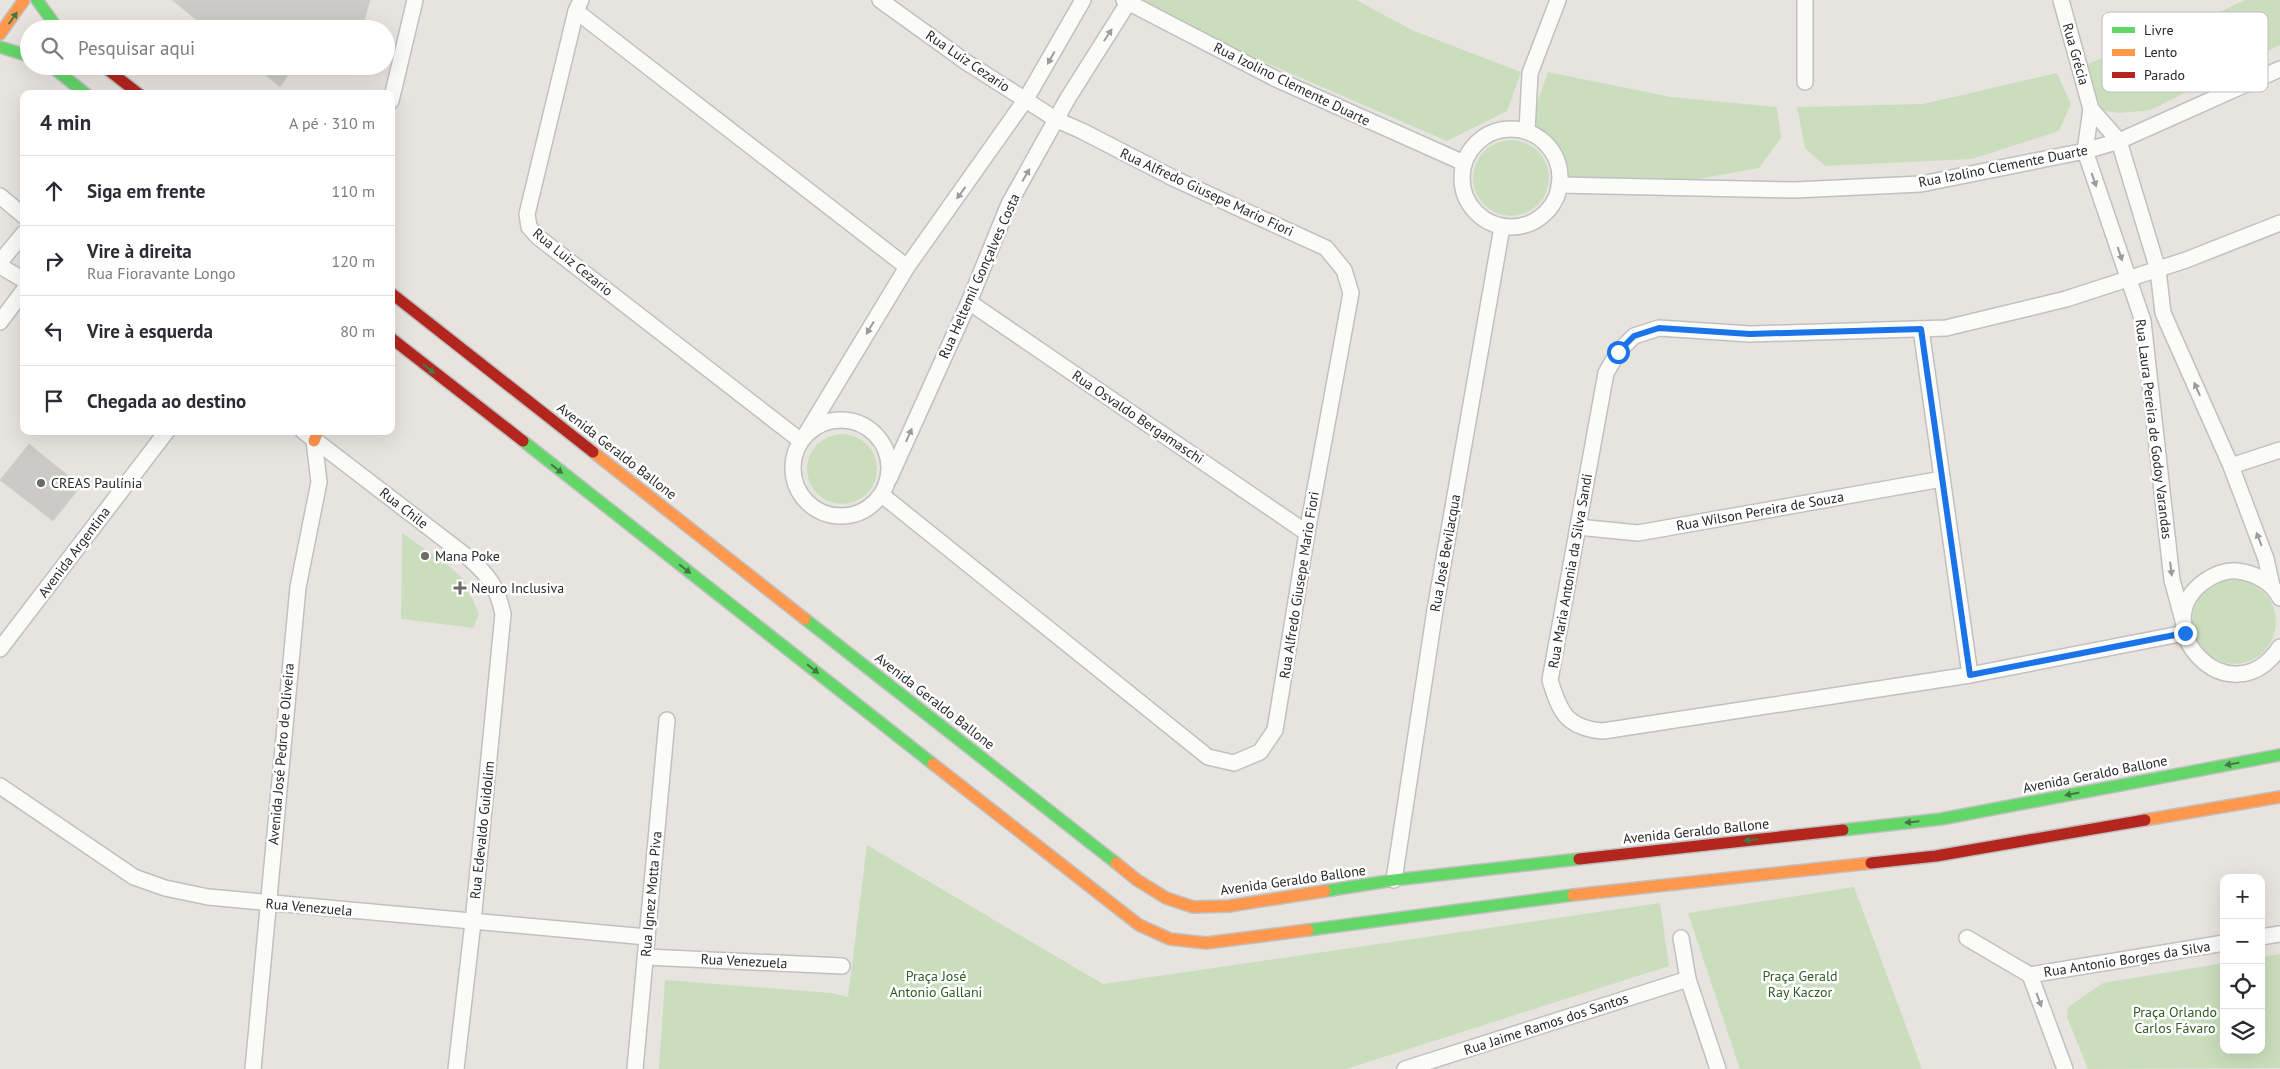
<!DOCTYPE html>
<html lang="pt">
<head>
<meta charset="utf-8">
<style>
  body { margin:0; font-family:"PT Sans",sans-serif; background:#f7f7f7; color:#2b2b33 }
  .controls { position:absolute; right:15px; bottom:15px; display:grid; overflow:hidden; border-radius:10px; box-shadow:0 5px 20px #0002 }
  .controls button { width:45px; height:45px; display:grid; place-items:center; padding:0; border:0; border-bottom:1px solid #e1e1e2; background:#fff; color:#2b2b33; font:25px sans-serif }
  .stop { position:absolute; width:15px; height:15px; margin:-11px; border:4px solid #1a73e8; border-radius:50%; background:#fff }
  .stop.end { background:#1a73e8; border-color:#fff; box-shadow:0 1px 5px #0008 }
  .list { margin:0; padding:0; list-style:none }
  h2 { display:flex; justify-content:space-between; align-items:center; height:65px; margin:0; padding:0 20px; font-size:21px }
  h2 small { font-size:16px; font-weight:400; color:#7c7c81 }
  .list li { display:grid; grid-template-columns:32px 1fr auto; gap:15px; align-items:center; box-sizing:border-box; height:70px; padding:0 20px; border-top:1px solid #e1e1e2 }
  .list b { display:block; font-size:19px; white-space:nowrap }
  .list p { margin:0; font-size:16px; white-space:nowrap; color:#7c7c81 }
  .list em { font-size:16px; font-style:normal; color:#7c7c81 }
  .icon { flex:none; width:28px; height:28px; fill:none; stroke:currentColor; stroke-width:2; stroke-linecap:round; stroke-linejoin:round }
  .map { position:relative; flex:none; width:2280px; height:1069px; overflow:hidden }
  .search { position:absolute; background:#fff; box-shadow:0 5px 20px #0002; left:20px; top:20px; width:375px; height:55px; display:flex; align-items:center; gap:12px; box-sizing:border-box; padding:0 18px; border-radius:28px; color:#7c7c81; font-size:19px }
  .panel { position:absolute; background:#fff; box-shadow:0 5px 20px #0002; left:20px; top:90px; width:375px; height:345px; border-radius:10px }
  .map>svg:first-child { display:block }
</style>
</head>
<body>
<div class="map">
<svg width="2280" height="1069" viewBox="0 0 2280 1069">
  <rect width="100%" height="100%" fill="#e7e4e0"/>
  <g fill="#cadebd">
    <polygon points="1130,0 1356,0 1414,31 1521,72 1507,111 1447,141 1128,3"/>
    <polygon points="2245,0 2280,0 2280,45 2151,110 2120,113 2091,109 2080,67 2224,10"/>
    <path d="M1548 72 1671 97 1777 107 1781 138 1759 168 1649 188 1560 185C1561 159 1549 143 1527 131Z"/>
    <polygon points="2057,73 2071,104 2059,131 1972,159 1825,166 1805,148 1797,107 1923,104"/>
    <circle cx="1511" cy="178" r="38"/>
    <circle cx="842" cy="469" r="35"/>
    <polygon points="402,533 448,565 464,580 479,614 473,628 401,619"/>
    <circle cx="2234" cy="622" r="42"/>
    <polygon points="867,845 1103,984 1660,903 1669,966 1346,1069 659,1069 665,980 831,993 848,997"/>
    <polygon points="1854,887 1922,1069 1740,1069 1688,913"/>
    <polygon points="2280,954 2280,1068 2088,1069 2067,1017 2068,1007 2103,983 2224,963 2224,1050 2261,1050 2261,957"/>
  </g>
  <g fill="#cccac7" stroke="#d2d0cc">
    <polygon points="172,0 370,0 364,22 359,29 208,29"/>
    <polygon points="255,66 294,66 280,87"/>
    <polygon points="29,444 81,486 53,521 0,480"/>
  </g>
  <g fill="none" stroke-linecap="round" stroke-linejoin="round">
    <defs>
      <g id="street">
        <polyline points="581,0 576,11 527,214 529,227 538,237 801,441"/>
        <polyline points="880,0 966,62 1057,120 1082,131 1175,179 1326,248 1344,270 1351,293 1307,533 1275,730 1260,752 1234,763 1208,757 882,495"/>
        <polyline points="1124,0 1276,79 1464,163"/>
        <polyline points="2061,0 2091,109 2119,141 2158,270 2163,313 2231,466 2266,559 2272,586"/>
        <polyline points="576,11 907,267"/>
        <polyline points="1805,82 1805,0"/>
        <polyline points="391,101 415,0"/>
        <polyline points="2091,109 2085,151 2143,321 2172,580 2184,624"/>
        <circle cx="1511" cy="178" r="49"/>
        <polyline points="1527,131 1530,73 1558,0"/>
        <polyline points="1559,185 1795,190 1921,184 2085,151 2119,141 2280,69"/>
        <polyline points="0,196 24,216"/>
        <polyline points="0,262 24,233"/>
        <polyline points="0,266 24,280"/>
        <polyline points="969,302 1307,533"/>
        <polyline points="0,322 24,290"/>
        <polyline points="1921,329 1970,675"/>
        <circle cx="841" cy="468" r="48"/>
        <path d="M303 431 470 559C490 577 497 587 503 614L473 922 456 1069"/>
        <polyline points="806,434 907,267 1026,99 1083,0"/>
        <polyline points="2231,466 2280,450"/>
        <polyline points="889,479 969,302 1009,204 1068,98 1128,3"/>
        <polyline points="1578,527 1638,533 1942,479"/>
        <path d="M2280 598C2272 582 2255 573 2237 571 2225 570 2214 575 2205 581 2142 625 2230 721 2280 647"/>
        <path d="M2185 633 1970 675 1603 731C1567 728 1560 713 1550 680L1606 373 1618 352 1634 336 1659 328 1750 334 1946 328 2066 299 2186 260 2280 223"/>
        <polyline points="0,649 167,431"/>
        <polyline points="0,786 134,877 165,888 208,897 647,937"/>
        <polyline points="1394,880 1435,610 1502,227"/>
        <polyline points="2261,937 2280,934"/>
        <polyline points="1681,938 1688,979 1718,1069"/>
        <polyline points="1967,938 2030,975"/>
        <polyline points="646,957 842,966"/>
        <polyline points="253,1069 298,587 319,482 314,441"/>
        <polyline points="635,1069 667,720"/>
        <polyline points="1405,1069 1688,979"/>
        <polyline points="2065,1069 2030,975 2224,943"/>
      </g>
      <g id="fast">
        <polyline points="37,0 58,29"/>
        <polyline points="0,47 29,56"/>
        <polyline points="51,66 86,94"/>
        <polyline points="523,441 933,764"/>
        <polyline points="805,619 1116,863"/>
        <polyline points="1843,830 1941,819 2280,755"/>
        <polyline points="1325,891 1394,880 1579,859"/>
        <polyline points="1308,930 1573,895"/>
      </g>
      <g id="slow">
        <polyline points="0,34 24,0"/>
        <polyline points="314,441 318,431"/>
        <polyline points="593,452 805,619"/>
        <polyline points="933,764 1139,925 1170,939 1206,943 1308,930"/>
        <polyline points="2145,820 2280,797"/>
        <polyline points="1116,863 1137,880 1166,898 1193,907 1229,906 1325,891"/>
        <polyline points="1573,895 1871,863"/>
      </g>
      <g id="jam">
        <polyline points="103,66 139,94"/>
        <polyline points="391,293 593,452"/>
        <polyline points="391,338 523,441"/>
        <polyline points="1579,859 1843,830"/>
        <polyline points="1871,863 1936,856 2145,820"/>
      </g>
    </defs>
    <use href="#street" stroke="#c1c0c0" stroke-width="18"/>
    <use href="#fast" stroke="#c1c0c0" stroke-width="14"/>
    <use href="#slow" stroke="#c1c0c0" stroke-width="14"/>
    <use href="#jam" stroke="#c1c0c0" stroke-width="14"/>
    <use href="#street" stroke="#fbfbfa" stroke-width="15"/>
    <use href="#fast" stroke="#63d668" stroke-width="11"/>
    <use href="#slow" stroke="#ff974d" stroke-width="11"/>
    <use href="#jam" stroke="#b3261e" stroke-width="11"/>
  </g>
  <defs><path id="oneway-solid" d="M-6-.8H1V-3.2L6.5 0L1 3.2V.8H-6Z" transform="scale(1.25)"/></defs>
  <g fill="#437745">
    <use href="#oneway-solid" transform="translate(13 18) rotate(-55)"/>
    <use href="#oneway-solid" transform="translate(429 369) rotate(38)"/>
    <use href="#oneway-solid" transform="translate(557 469) rotate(38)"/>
    <use href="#oneway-solid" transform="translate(685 569) rotate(38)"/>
    <use href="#oneway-solid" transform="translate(813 669) rotate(38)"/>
    <use href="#oneway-solid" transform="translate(2232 764) rotate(169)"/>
    <use href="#oneway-solid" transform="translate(2072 794) rotate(169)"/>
    <use href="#oneway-solid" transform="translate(1912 822) rotate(174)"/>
    <use href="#oneway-solid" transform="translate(1751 840) rotate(174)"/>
  </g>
  <g fill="#9c9c9c">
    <use href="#oneway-solid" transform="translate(1108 35) rotate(-57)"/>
    <use href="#oneway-solid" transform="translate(1051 58) rotate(119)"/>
    <use href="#oneway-solid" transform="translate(1026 175) rotate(-60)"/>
    <use href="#oneway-solid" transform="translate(2094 180) rotate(71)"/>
    <use href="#oneway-solid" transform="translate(961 193) rotate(126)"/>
    <use href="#oneway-solid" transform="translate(2120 254) rotate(71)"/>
    <use href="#oneway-solid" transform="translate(870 328) rotate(121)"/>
    <use href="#oneway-solid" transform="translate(2197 389) rotate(-114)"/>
    <use href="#oneway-solid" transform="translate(909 435) rotate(-66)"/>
    <use href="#oneway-solid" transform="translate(2259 539) rotate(-111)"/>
    <use href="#oneway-solid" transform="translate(2171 569) rotate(83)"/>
    <use href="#oneway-solid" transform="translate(2039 1000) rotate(70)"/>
  </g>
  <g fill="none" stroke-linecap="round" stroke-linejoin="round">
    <polyline stroke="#1a73e8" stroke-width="6" points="1618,352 1634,336 1659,328 1750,334 1921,329 1970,675 2185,633"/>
  </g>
  <g fill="#6c6a69" stroke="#fff" stroke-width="2">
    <circle cx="41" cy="483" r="5"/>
    <circle cx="425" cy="556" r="5"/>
    <path d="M457.5 580.5h5v5h5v5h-5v5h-5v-5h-5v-5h5z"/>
  </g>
  <g text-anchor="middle" stroke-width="5" stroke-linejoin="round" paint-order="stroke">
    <g font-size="14" fill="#292929" stroke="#fff">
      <text transform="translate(2076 54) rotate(74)" y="5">Rua Grécia</text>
      <text transform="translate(968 61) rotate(34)" y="5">Rua Luiz Cezario</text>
      <text transform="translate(1292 84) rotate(26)" y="5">Rua Izolino Clemente Duarte</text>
      <text transform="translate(2003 166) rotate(-11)" y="5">Rua Izolino Clemente Duarte</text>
      <text transform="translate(1207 192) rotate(25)" y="5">Rua Alfredo Giusepe Mario Fiori</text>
      <text transform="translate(573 262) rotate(39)" y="5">Rua Luiz Cezario</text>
      <text transform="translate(979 276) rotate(-66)" y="5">Rua Heltemil Gonçalves Costa</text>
      <text transform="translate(1138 417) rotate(34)" y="5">Rua Osvaldo Bergamaschi</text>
      <text transform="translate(2154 429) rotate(83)" y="5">Rua Laura Pereira de Godoy Varandas</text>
      <text transform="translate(617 451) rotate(38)" y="5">Avenida Geraldo Ballone</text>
      <text transform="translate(404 508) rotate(38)" y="5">Rua Chile</text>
      <text transform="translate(1760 511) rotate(-10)" y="5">Rua Wilson Pereira de Souza</text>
      <text transform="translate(74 552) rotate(-53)" y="5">Avenida Argentina</text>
      <text transform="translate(1445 553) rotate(-80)" y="5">Rua José Bevilacqua</text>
      <text transform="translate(1570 571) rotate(-80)" y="5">Rua Maria Antonia da Silva Sandi</text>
      <text transform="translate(1299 585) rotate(-81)" y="5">Rua Alfredo Giusepe Mario Fiori</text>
      <text transform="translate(935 701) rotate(38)" y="5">Avenida Geraldo Ballone</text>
      <text transform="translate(281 754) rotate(-85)" y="5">Avenida José Pedro de Oliveira</text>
      <text transform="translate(2095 774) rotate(-11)" y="5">Avenida Geraldo Ballone</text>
      <text transform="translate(482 830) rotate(-84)" y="5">Rua Edevaldo Guidolim</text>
      <text transform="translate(1696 831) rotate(-6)" y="5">Avenida Geraldo Ballone</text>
      <text transform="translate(1293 880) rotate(-8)" y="5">Avenida Geraldo Ballone</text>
      <text transform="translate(651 894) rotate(-85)" y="5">Rua Ignez Motta Piva</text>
      <text transform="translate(309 907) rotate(5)" y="5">Rua Venezuela</text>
      <text transform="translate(2127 959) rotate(-9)" y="5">Rua Antonio Borges da Silva</text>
      <text transform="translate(744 961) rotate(3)" y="5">Rua Venezuela</text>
      <text transform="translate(1546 1024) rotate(-18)" y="5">Rua Jaime Ramos dos Santos</text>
    </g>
    <g font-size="14" fill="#292929" stroke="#fff" text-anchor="start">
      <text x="51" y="488">CREAS Paulínia</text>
      <text x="435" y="561">Mana Poke</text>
      <text x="471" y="593">Neuro Inclusiva</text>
    </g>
    <g font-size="14" fill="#2e5d23" stroke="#fff">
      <text x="936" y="981">Praça José<tspan x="936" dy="16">Antonio Gallani</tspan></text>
      <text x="1800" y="981">Praça Gerald<tspan x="1800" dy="16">Ray Kaczor</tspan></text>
      <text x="2175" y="1017">Praça Orlando<tspan x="2175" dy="16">Carlos Fávaro</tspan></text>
    </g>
  </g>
  <rect x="2102" y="12" width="166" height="80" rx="8" fill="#fff" stroke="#bfbfbf" stroke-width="1"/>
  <rect x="2112" y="27" width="23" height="6" fill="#63d668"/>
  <rect x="2112" y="49" width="23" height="7" fill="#ff974d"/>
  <rect x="2112" y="72" width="23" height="6" fill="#b3261e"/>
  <g font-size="14" fill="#292929">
    <text x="2144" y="35">Livre</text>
    <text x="2144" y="57">Lento</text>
    <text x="2144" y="80">Parado</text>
  </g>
</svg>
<div class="controls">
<button>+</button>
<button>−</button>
<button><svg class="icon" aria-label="locate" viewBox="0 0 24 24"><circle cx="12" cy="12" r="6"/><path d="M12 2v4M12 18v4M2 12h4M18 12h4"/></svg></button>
<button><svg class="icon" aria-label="layers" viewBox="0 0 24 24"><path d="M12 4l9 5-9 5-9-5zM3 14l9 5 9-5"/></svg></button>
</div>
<div class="stop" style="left:1618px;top:352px"></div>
<div class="stop end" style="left:2185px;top:633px"></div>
<div class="search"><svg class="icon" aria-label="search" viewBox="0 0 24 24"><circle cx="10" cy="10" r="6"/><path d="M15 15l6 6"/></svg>Pesquisar aqui</div>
<section class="panel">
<h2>4 min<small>A pé · 310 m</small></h2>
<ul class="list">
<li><svg class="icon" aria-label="ahead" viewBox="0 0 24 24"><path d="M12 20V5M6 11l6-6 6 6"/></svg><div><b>Siga em frente</b></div><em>110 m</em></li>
<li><svg class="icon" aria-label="right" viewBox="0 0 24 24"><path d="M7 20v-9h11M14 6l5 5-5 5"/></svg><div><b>Vire à direita</b><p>Rua Fioravante Longo</p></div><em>120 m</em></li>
<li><svg class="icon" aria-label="left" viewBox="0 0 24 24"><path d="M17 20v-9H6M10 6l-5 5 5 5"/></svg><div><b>Vire à esquerda</b></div><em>80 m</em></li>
<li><svg class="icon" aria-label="arrive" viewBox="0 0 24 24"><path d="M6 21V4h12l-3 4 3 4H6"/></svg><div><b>Chegada ao destino</b></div></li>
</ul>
</section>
</div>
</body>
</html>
